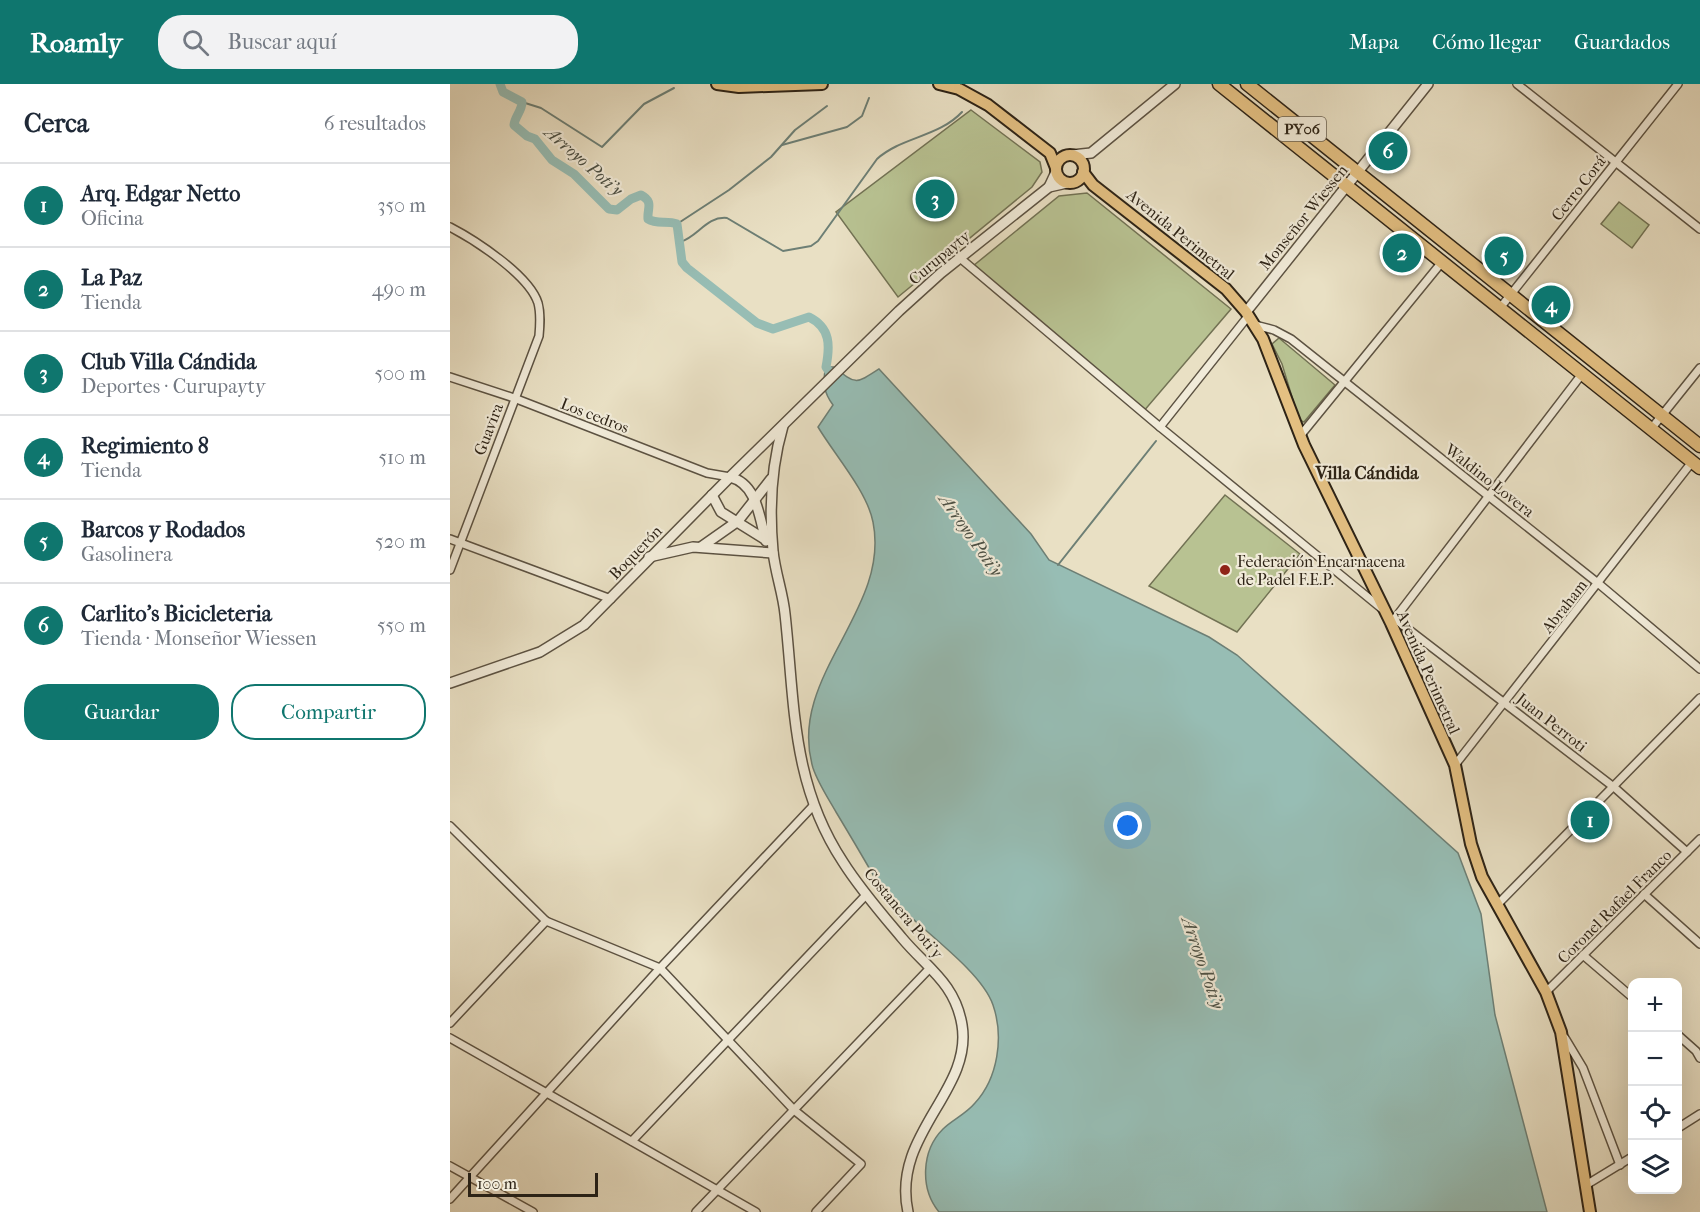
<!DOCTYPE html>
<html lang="es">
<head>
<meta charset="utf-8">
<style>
  body { margin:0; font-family:"IM FELL French Canon",serif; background:#f2f2f3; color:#1f2937 }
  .controls { position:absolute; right:18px; bottom:18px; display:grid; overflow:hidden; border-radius:12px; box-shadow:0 6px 24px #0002 }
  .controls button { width:54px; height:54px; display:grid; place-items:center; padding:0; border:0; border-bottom:2px solid #e0e1e3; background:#fff; color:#1f2937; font:30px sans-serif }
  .scale { position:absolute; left:18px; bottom:15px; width:130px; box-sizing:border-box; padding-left:6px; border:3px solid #2d2316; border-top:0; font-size:16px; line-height:21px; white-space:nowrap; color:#2d2316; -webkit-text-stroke:4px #f1ebd9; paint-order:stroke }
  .you { position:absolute; left:678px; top:742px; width:21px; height:21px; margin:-15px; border:4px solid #fff; border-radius:50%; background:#1a73e8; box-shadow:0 0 0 9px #1a73e833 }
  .badge { display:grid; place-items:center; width:39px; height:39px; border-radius:50%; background:#0f766e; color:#fff; font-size:20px; font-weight:700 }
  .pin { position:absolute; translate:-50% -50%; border:3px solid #fff; box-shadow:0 2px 6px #0006 }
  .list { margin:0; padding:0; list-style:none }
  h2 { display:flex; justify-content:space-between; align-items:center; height:78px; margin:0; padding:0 24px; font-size:26px }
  h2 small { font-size:20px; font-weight:400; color:#747a83 }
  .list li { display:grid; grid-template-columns:39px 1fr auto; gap:18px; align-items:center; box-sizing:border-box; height:84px; padding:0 24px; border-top:2px solid #e0e1e3 }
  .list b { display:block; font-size:22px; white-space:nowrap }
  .list p { margin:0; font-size:20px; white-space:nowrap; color:#747a83 }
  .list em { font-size:20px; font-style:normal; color:#747a83 }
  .actions { display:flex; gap:12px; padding:18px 24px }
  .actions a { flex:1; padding:14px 0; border:2px solid #0f766e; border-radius:24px; text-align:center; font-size:21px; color:#0f766e }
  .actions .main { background:#0f766e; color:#fff }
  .icon { flex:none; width:33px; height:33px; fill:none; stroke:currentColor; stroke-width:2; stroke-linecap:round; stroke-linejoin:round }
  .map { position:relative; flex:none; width:1250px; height:1128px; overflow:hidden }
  header { display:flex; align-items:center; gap:36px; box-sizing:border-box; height:84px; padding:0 30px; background:#0f766e; color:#fff }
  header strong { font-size:28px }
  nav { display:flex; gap:33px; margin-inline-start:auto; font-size:21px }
  .search { width:420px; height:54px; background:#f2f2f3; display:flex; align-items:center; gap:15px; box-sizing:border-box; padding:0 21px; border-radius:24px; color:#747a83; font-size:22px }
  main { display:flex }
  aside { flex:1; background:#fff }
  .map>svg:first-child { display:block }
</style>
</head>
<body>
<header>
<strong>Roamly</strong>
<div class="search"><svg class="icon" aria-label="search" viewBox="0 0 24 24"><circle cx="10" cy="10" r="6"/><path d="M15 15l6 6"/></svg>Buscar aquí</div>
<nav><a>Mapa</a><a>Cómo llegar</a><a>Guardados</a></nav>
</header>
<main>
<aside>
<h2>Cerca<small>6 resultados</small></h2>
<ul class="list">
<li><span class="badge">1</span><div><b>Arq. Edgar Netto</b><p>Oficina</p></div><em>350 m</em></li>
<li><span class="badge">2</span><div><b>La Paz</b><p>Tienda</p></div><em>490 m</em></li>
<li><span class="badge">3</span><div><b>Club Villa Cándida</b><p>Deportes · Curupayty</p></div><em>500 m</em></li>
<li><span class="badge">4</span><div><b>Regimiento 8</b><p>Tienda</p></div><em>510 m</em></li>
<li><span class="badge">5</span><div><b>Barcos y Rodados</b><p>Gasolinera</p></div><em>520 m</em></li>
<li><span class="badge">6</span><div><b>Carlito's Bicicleteria</b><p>Tienda · Monseñor Wiessen</p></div><em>550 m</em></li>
</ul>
<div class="actions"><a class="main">Guardar</a><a>Compartir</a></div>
</aside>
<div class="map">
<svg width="1250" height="1128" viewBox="0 0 1250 1128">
  <rect width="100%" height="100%" fill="#e9e0c4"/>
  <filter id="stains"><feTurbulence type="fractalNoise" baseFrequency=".00333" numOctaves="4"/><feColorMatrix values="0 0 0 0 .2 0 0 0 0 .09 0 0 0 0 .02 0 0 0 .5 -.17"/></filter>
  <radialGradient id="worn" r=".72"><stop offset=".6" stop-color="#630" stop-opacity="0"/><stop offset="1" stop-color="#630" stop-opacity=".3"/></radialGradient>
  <g fill="#b8c292" stroke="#727254" stroke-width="1.5">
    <polygon points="521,26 590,78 592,88 582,103 448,213 386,128"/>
    <polygon points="637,109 781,225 693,328 523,182 609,112"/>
    <polygon points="1169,118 1199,141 1182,164 1151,140"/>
    <polygon points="829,254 885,301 854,338 849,336 832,280 822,260"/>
    <polygon points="775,411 850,470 787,548 699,502"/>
  </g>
  <path fill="#97bdb4" stroke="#6d7f75" stroke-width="1.5" d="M376 283H385C405 301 406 300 429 285L581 450 599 476 759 553 787 571 1008 769 1031 830 1045 931 1097 1128H489C470 1105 471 1067 493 1045 502 1036 516 1030 525 1019 548 994 554 953 543 921 530 883 458 837 430 803 416 778 401 753 386 728 378 714 368 699 363 684 336 593 441 527 423 438 417 407 384 370 368 343L383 321C374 309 372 298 376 283Z"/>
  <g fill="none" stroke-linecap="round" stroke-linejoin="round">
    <g stroke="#6d7f75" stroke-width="2">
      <polyline points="72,18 91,24 152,63 194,20 224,4"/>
      <polyline points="332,61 397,43 412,32 419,14"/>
      <polyline points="227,140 279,106 321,73 345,46 377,22"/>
      <path d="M230 158C248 153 256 132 277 134L333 167 361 162 368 157 427 75C451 53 489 53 512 28"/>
      <polyline points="608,481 706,357"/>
    </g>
    <path stroke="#97bdb4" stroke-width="9" d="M50 0 53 8 72 18C72 27 65 32 64 41L77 52 85 55 102 76 124 90 159 125 167 126 181 115 191 111C204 118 197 124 198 135 207 141 217 136 227 140L232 178 237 184 307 239 323 245 359 233C381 244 380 262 376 283L382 292"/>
    <defs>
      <g id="minor">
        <polyline points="1067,0 1250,145"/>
        <path d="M0 143C25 156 79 191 88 219 91 230 90 241 89 252L0 486"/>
        <polyline points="510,174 710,343"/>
        <polyline points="1050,224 1228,0"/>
        <polyline points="799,231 710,343 931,524"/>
        <polyline points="805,241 824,246 841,255 1149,500 1250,585"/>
        <polyline points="0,293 64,314 257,389 280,393"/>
        <polyline points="1201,345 1250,284"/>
        <polyline points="850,352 992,178"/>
        <polyline points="0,455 161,515"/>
        <polyline points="945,535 1165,704 1237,768"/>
        <polyline points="943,537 1132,290"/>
        <polyline points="1005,681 1242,378"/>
        <polyline points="0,742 96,837 210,884 344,1026 411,1080 366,1128"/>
        <polyline points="1194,810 1250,860"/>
        <polyline points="1047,821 1250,614"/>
        <polyline points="1133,871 1182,913"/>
        <polyline points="1096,908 1250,755"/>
        <polyline points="0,939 96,837"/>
        <polyline points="1228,951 1246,967 1250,974"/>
        <polyline points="0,954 306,1128"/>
        <polyline points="1115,954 1133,984 1170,1081"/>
        <polyline points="1228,1044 1250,1030"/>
        <polyline points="182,1057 416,811"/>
        <polyline points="0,1082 83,1128"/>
        <polyline points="1136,1101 1182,1073"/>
        <polyline points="0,1115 210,884 363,722"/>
        <polyline points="246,1128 480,884"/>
      </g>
      <g id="tertiary">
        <polyline points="622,71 641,69 725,0"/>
        <polyline points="599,103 606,88"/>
        <polyline points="796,228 978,0"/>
        <path d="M333 342C321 383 319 424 323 467 325 488 333 509 335 530 345 620 341 699 393 778 410 805 431 829 452 854 477 884 505 899 512 941 523 1007 441 1050 458 1128"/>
        <path d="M280 393C307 400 309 432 316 457"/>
        <polyline points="262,411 271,428 316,456"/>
        <polyline points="251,463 288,437 321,395"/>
        <polyline points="199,473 243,463 323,469"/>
        <polyline points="0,599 90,568 134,541 280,393 449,227 491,189 599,103 617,99"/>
      </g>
      <g id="primary">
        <polyline points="267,0 289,3 372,0"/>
        <polyline points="489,0 509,5 538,21 600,69 606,84"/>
        <circle cx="620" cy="85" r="14"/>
        <polyline points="633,88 643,101 776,205 796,228 813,255 854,361 941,539 1005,681 1021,760 1032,793 1096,908 1111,948 1140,1128"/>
      </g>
      <g id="trunk">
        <polyline points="769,0 1250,384"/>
        <polyline points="797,0 1250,362"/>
      </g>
    </defs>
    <use href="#minor" stroke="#5c5242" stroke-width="10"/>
    <use href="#tertiary" stroke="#5c5242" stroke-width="12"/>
    <use href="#primary" stroke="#2d2316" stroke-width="14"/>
    <use href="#trunk" stroke="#2d2316" stroke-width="15"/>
    <use href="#minor" stroke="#f1ebd9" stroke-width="7"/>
    <use href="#tertiary" stroke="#f1ebd9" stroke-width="9"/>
    <use href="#primary" stroke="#e4c082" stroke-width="10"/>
    <use href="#trunk" stroke="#e4c082" stroke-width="12"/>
  </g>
  <circle fill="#8f2418" stroke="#f1ebd9" stroke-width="2" cx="775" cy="486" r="6"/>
  <g text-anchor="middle" stroke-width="4.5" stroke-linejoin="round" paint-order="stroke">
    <rect fill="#f1ebd9" stroke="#685f50" stroke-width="1.5" x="828" y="33" width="48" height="24" rx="4.5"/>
    <g font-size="15" font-weight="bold" fill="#2d2316">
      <text x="852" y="50">PY06</text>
    </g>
    <g font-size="16" fill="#2d2316" stroke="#f1ebd9">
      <text transform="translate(1128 104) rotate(-52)" y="6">Cerro Corá</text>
      <text transform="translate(853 133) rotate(-51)" y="6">Monseñor Wiessen</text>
      <text transform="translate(731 150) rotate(39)" y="6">Avenida Perimetral</text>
      <text transform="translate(489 173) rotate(-40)" y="6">Curupayty</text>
      <text transform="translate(145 331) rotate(21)" y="6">Los cedros</text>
      <text transform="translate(38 345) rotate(-69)" y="6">Guavira</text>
      <text transform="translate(1040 396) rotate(38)" y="6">Waldino Lovera</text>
      <text transform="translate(185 468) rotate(-46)" y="6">Boquerón</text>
      <text transform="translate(1114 522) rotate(-52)" y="6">Abraham</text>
      <text transform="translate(979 588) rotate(66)" y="6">Avenida Perimetral</text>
      <text transform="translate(1102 638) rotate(38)" y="6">Juan Perroti</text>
      <text transform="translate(1164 822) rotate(-45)" y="6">Coronel Rafael Franco</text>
      <text transform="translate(454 829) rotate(50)" y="6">Costanera Poti'y</text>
    </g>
    <g font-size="16" fill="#2d2316" stroke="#f1ebd9" text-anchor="start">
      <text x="787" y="483">Federación Encarnacena<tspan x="787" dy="18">de Padel F.E.P.</tspan></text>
    </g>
    <g font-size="18" font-style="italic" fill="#4d5145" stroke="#f1ebd9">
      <text transform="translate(134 77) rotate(41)" y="6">Arroyo Poti'y</text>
      <text transform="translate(521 451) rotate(55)" y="6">Arroyo Poti'y</text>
      <text transform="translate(753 879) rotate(71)" y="6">Arroyo Poti'y</text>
    </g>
    <g font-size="18" font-weight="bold" fill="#2d2316" stroke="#f1ebd9">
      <text x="917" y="395">Villa Cándida</text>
    </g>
  </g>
  <rect width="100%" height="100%" filter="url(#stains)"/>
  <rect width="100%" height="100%" fill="url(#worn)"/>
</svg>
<div class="controls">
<button>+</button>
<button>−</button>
<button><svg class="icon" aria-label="locate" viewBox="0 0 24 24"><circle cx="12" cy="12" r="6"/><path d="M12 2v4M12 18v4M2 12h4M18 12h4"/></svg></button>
<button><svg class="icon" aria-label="layers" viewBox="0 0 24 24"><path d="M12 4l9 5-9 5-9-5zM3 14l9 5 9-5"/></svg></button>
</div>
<div class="scale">100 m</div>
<div class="you"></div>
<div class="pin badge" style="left:1140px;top:736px">1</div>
<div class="pin badge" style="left:952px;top:169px">2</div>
<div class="pin badge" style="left:485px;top:115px">3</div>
<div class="pin badge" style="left:1101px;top:221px">4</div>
<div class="pin badge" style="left:1054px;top:172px">5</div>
<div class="pin badge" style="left:938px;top:67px">6</div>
</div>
</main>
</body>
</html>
